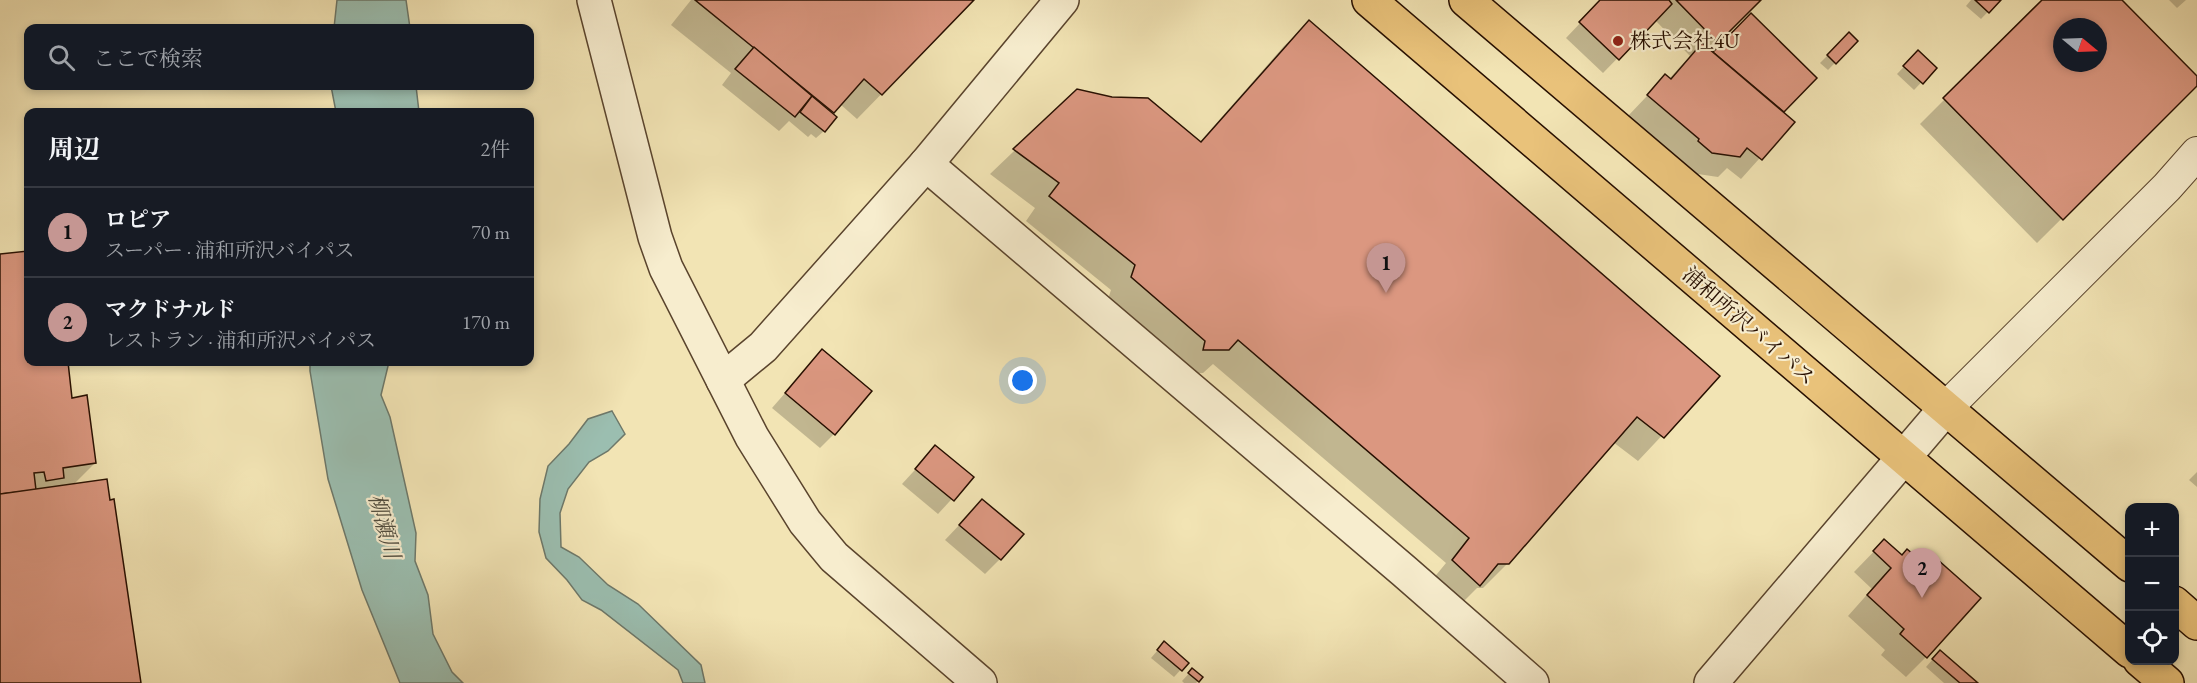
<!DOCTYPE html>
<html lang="ja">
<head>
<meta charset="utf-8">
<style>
  body { margin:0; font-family:"EB Garamond","Noto Serif JP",serif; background:#20242c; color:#f1f3f6 }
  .controls { position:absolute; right:18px; bottom:18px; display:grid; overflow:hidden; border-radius:12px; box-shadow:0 3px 9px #0003 }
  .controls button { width:54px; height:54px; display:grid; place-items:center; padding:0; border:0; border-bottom:2px solid #363941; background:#171b24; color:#f1f3f6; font:30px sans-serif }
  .compass { position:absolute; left:2053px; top:18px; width:54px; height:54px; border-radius:50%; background:#171b24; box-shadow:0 3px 9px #0003; rotate:109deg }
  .you { position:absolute; left:1023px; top:381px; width:21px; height:21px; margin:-15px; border:4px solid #fff; border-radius:50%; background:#1a73e8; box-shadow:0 0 0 9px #1a73e833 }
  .badge { display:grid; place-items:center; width:39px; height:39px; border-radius:50%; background:#c59692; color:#111; font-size:20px; font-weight:700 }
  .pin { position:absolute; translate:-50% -50px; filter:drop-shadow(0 2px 3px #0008) }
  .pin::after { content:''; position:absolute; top:32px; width:21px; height:18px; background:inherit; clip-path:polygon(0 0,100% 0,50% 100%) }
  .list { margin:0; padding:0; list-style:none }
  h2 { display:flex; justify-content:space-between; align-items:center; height:78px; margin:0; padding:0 24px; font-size:26px }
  h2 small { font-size:20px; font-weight:400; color:#9ea1a6 }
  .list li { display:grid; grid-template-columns:39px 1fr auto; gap:18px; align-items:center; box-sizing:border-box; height:90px; padding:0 24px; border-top:2px solid #363941 }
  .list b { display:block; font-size:22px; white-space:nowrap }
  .list p { margin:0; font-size:20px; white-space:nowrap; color:#9ea1a6 }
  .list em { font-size:20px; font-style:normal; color:#9ea1a6 }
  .icon { flex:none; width:33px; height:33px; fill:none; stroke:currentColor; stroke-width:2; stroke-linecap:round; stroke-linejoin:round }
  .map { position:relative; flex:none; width:2197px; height:683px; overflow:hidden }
  .search { position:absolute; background:#171b24; box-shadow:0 3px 9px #0003; left:24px; top:24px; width:510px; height:66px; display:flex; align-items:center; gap:15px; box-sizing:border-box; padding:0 21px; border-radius:12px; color:#9ea1a6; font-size:22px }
  .panel { position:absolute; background:#171b24; box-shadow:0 3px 9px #0003; left:24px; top:108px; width:510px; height:258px; border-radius:12px }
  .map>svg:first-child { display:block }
</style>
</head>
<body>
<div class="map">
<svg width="2197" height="683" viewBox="0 0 2197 683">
  <rect width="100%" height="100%" fill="#f2e4b4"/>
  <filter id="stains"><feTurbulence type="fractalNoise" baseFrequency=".00333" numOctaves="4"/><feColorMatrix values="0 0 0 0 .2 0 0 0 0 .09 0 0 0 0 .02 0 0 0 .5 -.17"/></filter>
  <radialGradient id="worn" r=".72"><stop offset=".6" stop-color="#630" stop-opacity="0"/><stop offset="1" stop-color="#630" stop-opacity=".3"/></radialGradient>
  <g fill="#9bbeb0" stroke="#6d786a" stroke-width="1.5">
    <polygon points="337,0 406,0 410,28 334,28"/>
    <polygon points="331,86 416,86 419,112 336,112"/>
    <polygon points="310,362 389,362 381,395 390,417 416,533 415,561 428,595 433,634 452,672 463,683 400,683 362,590 328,479 310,371"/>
    <polygon points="612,411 625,434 608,451 589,462 568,489 560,513 561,547 579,557 608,585 638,604 701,665 705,683 683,683 678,670 601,610 582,600 567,580 546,558 539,532 540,499 548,466 569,444 588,419"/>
  </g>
  <g fill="#0003" fill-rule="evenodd">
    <polygon points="691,0 973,0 857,119 840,104 831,114 824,131 816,138 811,134 808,137 789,121 779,131 722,85 731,73 671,25"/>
    <polygon points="1602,0 1760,0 1708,50 1713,54 1751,15 1815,78 1782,113 1792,122 1741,179 1727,168 1718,177 1691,173 1679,162 1680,160 1628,116 1666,76 1669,79 1690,56 1655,20 1603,73 1566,38"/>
    <polygon points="1971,0 1999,0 1981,19 1966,6"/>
    <path d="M2044 0H2119L2197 78V84L2037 243 1920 124ZM2062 27H2098V63H2062Z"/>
    <polygon points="2169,0 2186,0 2177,8"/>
    <polygon points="1309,22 1718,376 1638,461 1613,442 1508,563 1483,588 1477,588 1455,610 1428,585 1446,563 1213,364 1203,373 1179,374 1107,302 1111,290 1026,221 1035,208 990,174 1078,90 1199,143 1284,46"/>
    <polygon points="1849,34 1856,41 1828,70 1820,63"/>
    <polygon points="1918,52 1935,68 1914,90 1897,74"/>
    <polygon points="28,252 28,362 66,362 71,399 95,463 72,486 139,683 0,683 0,256"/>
    <polygon points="822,351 834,434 820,448 772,408"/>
    <polygon points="936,447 972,477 938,514 902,484"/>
    <polygon points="2197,472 2197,487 2189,480"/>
    <polygon points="982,501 1000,559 985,574 945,540"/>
    <polygon points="1884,541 1926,657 1906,677 1881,655 1885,650 1848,616 1872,589 1854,572"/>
    <polygon points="1164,643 1187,663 1174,677 1151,658"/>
    <polygon points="1933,659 1975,683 1944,683 1926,667"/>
    <polygon points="1192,670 1201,678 1196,683 1184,683 1182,681"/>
  </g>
  <g fill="#db9780" stroke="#270f00" stroke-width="1.5" fill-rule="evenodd">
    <polygon points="695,0 974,0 882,95 864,79 834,113"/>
    <polygon points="1600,0 1669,0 1672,4 1619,60 1579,22"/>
    <polygon points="1676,0 1761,0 1718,43"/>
    <polygon points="1975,0 2001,0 1989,13"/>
    <path d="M2042 0H2122L2197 76V86L2063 220 1943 98ZM2062 27H2098V63H2062Z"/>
    <polygon points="1751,13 1817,78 1784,112 1713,52"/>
    <polygon points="1309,20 1720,376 1664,438 1637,417 1509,564 1498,564 1480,586 1452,560 1469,538 1238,340 1229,350 1203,350 1205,341 1131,277 1135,265 1049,196 1059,183 1013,149 1077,89 1112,97 1148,98 1201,142"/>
    <polygon points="1849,32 1858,41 1836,64 1827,55"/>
    <polygon points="1702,43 1795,122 1762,160 1747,148 1740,157 1712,153 1698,141 1699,139 1647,95 1665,74 1671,79"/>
    <polygon points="754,47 812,96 795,117 735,69"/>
    <polygon points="1918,50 1937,68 1923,84 1903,66"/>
    <polygon points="812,96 837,117 825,132 800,112"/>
    <polygon points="28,251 28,362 68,362 72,398 87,395 96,463 63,468 64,478 46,481 44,472 34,473 36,490 0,494 0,254"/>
    <polygon points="822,349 872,391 835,435 785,393"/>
    <polygon points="935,445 974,477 954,501 915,469"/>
    <polygon points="107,479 110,500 114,499 141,683 0,683 0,494"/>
    <polygon points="982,499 1024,534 1001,560 959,525"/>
    <polygon points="1884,539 1902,555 1907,549 1921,561 1929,552 1981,598 1927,658 1900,634 1904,629 1867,595 1891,568 1873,551"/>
    <polygon points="1164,641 1189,663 1182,671 1157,650"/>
    <polygon points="1940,650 1978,683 1960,683 1932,659"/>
    <polygon points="1192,668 1203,677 1199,682 1188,673"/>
  </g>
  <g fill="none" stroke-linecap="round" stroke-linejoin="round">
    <defs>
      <polyline id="minor" points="1946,408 2167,187 2197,153"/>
      <g id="tertiary">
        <polyline points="594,0 655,237 666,268 752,437 805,522 834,557 980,683"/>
        <polyline points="926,164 1404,571 1532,683"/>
        <polyline points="723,380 763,347 926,164 1062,0"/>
        <polyline points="1711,683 1946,408"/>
      </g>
      <g id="trunk">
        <polyline points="1369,0 2130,651"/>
        <polyline points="1466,0 2130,565"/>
        <polyline points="2174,603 2197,623"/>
        <polyline points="2140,660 2167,683"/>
      </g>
    </defs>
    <use href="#minor" stroke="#5a442d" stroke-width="34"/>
    <use href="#tertiary" stroke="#5a442d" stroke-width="36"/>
    <use href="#trunk" stroke="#270f00" stroke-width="36"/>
    <use href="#minor" stroke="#f7edce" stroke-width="32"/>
    <use href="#tertiary" stroke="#f7edce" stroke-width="33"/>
    <use href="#trunk" stroke="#e9c27a" stroke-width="33"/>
  </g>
  <circle fill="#8f2418" stroke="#f7edce" stroke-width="2" cx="1618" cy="41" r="6"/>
  <g text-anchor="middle" stroke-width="4.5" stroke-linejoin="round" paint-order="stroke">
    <g font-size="21" fill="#270f00" stroke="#f7edce" text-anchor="start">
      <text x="1630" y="48">株式会社4U</text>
    </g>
    <g font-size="21" fill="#270f00" stroke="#f7edce">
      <text transform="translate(1749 326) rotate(41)" y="7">浦和所沢バイパス</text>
    </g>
    <g font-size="22" font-style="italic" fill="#504c3e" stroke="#f7edce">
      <text transform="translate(385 526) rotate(75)" y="8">柳瀬川</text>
    </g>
  </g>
  <rect width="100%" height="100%" filter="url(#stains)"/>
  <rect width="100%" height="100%" fill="url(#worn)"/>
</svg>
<div class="controls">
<button>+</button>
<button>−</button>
<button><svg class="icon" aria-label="locate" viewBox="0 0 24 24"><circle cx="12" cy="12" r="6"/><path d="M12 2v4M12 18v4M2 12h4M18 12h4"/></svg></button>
</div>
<svg class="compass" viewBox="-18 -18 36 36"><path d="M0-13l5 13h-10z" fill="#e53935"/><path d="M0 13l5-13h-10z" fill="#9ea1a6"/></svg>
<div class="you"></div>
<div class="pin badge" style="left:1386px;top:293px">1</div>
<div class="pin badge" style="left:1922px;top:598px">2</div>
<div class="search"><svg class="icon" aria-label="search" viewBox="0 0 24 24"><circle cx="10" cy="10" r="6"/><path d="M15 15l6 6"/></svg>ここで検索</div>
<section class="panel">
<h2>周辺<small>2件</small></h2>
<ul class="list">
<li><span class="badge">1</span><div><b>ロピア</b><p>スーパー · 浦和所沢バイパス</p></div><em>70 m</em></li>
<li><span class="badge">2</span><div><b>マクドナルド</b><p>レストラン · 浦和所沢バイパス</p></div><em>170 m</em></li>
</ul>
</section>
</div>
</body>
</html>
